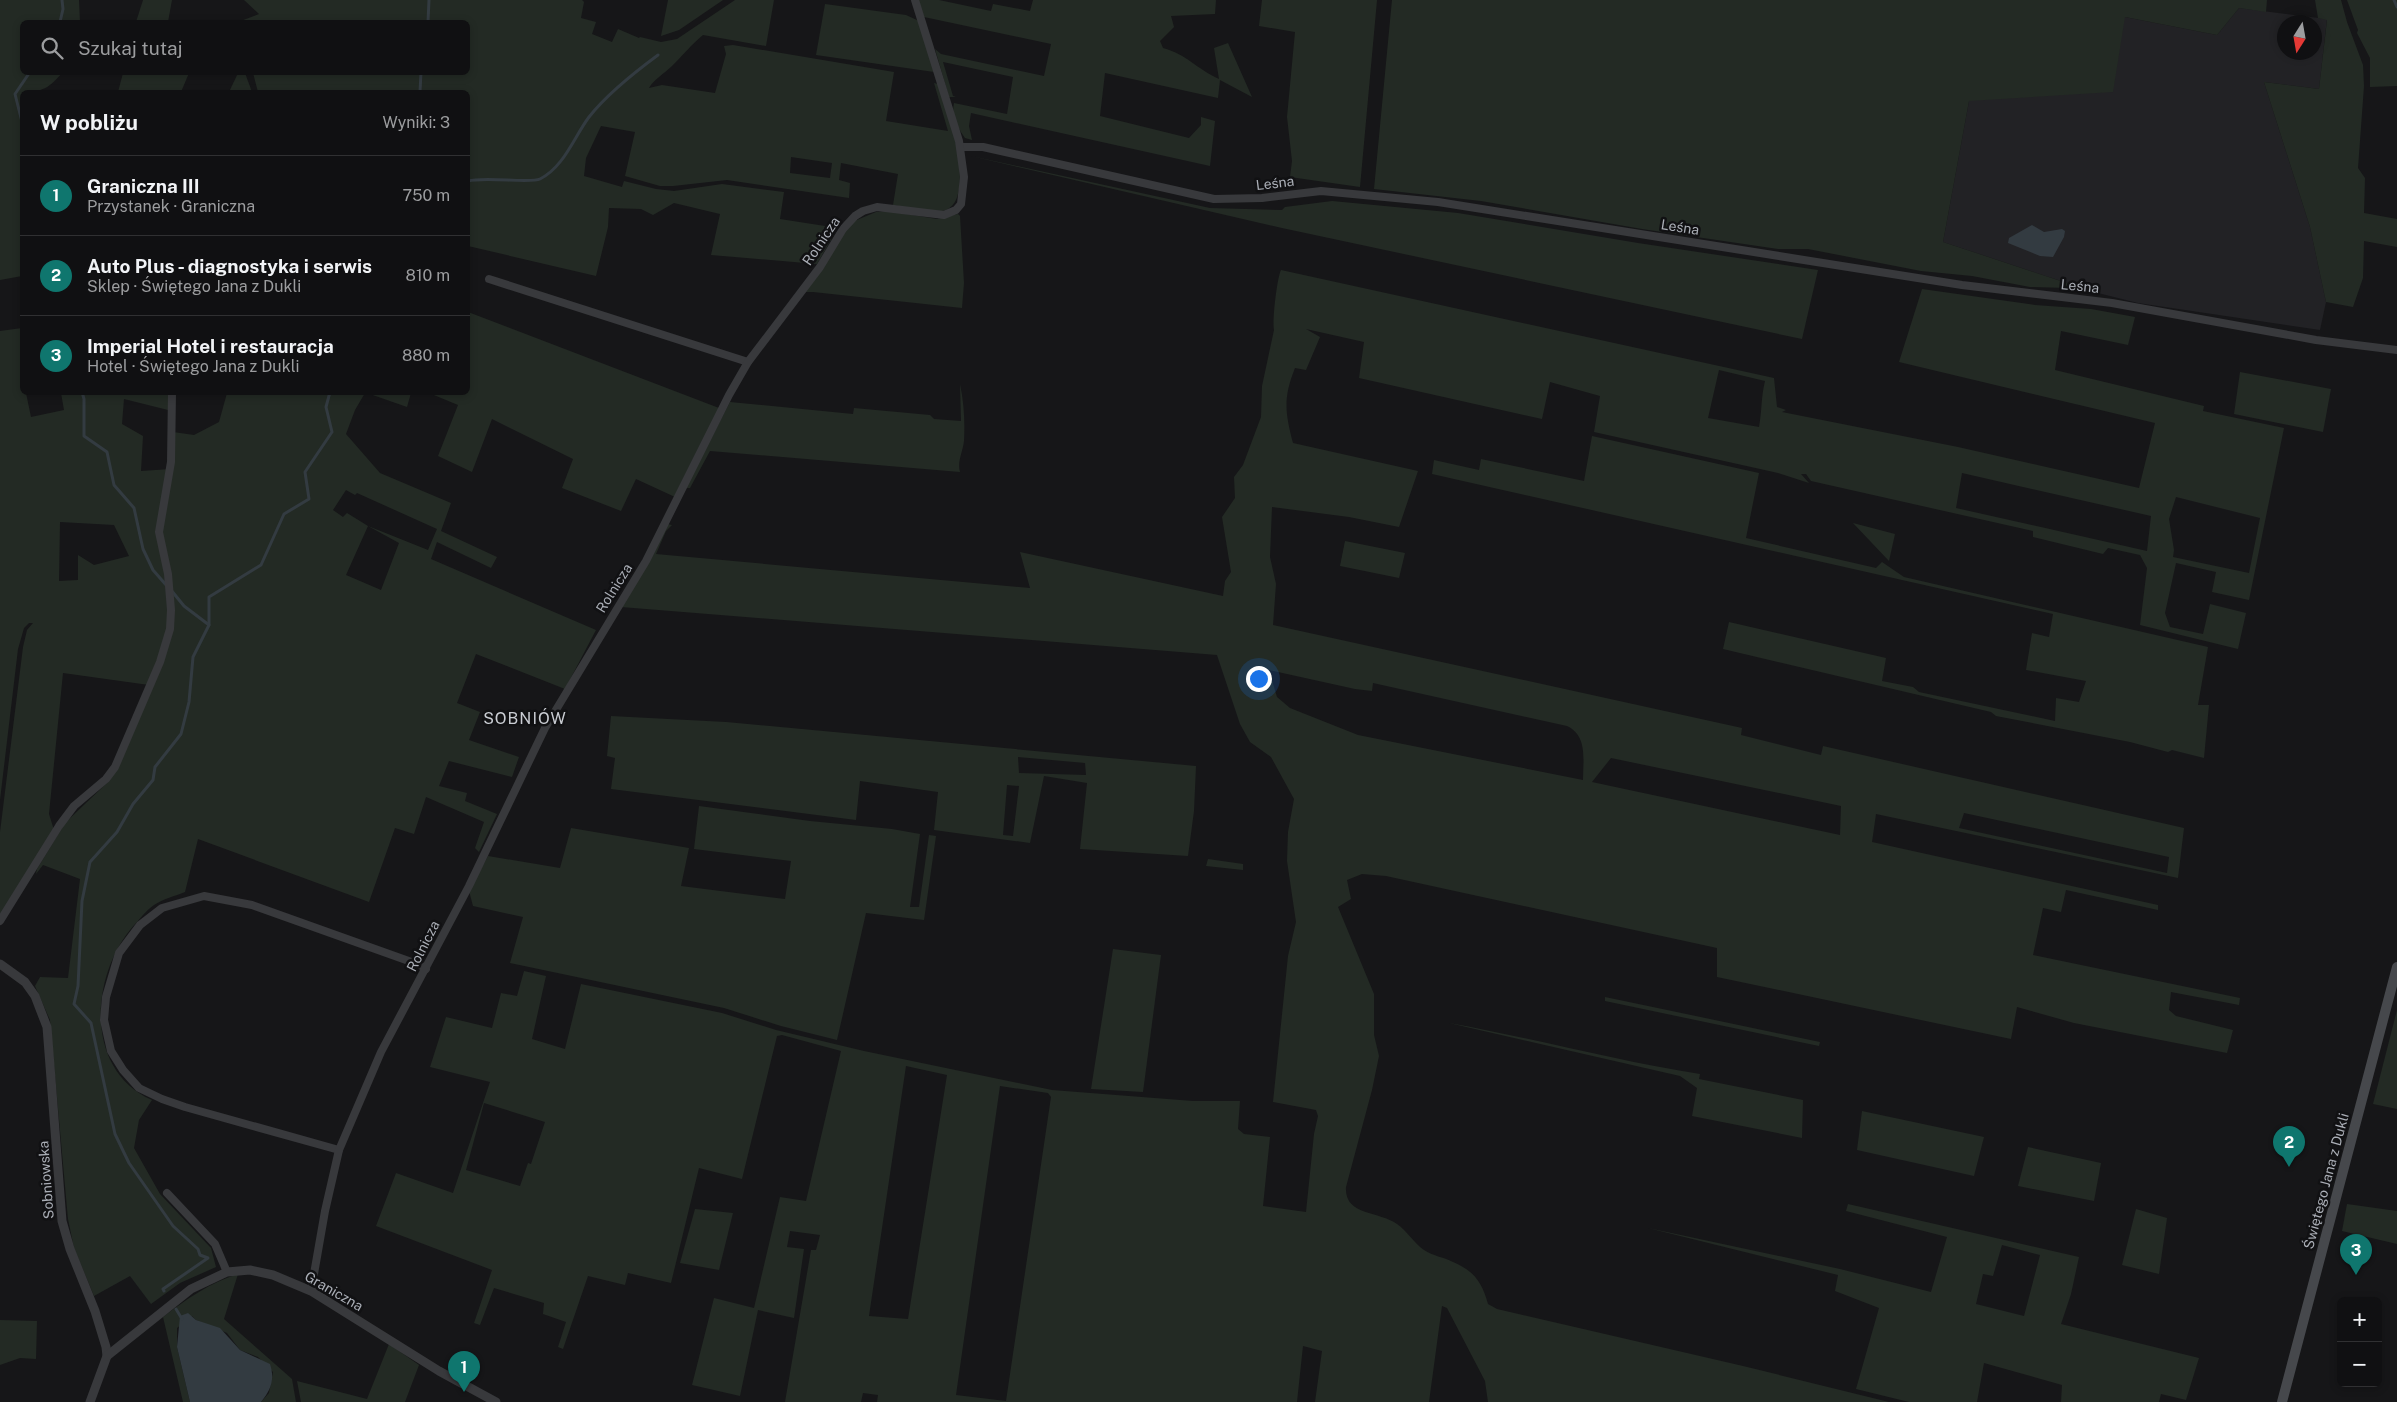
<!DOCTYPE html>
<html lang="pl">
<head>
<meta charset="utf-8">
<style>
  body { margin:0; font-family:"Public Sans",sans-serif; background:#1e1e20; color:#f1f3f6 }
  .controls { position:absolute; right:15px; bottom:15px; display:grid; overflow:hidden; border-radius:8px; box-shadow:0 2px 8px #0003 }
  .controls button { width:45px; height:45px; display:grid; place-items:center; padding:0; border:0; border-bottom:1px solid #303032; background:#101012; color:#f1f3f6; font:25px sans-serif }
  .compass { position:absolute; left:2277px; top:15px; width:45px; height:45px; border-radius:50%; background:#101012; box-shadow:0 2px 8px #0003; rotate:191deg }
  .you { position:absolute; left:1258px; top:678px; width:18px; height:18px; margin:-12px; border:4px solid #fff; border-radius:50%; background:#1a73e8; box-shadow:0 0 0 8px #1a73e833 }
  .badge { display:grid; place-items:center; width:32px; height:32px; border-radius:50%; background:#0f766e; color:#fff; font-size:16px; font-weight:700 }
  .pin { position:absolute; translate:-50% -41px; filter:drop-shadow(0 1px 2px #0008) }
  .pin::after { content:''; position:absolute; top:26px; width:18px; height:15px; background:inherit; clip-path:polygon(0 0,100% 0,50% 100%) }
  .list { margin:0; padding:0; list-style:none }
  h2 { display:flex; justify-content:space-between; align-items:center; height:65px; margin:0; padding:0 20px; font-size:21px }
  h2 small { font-size:16px; font-weight:400; color:#9c9d9f }
  .list li { display:grid; grid-template-columns:32px 1fr auto; gap:15px; align-items:center; box-sizing:border-box; height:80px; padding:0 20px; border-top:1px solid #303032 }
  .list b { display:block; font-size:19px; white-space:nowrap }
  .list p { margin:0; font-size:16px; white-space:nowrap; color:#9c9d9f }
  .list em { font-size:16px; font-style:normal; color:#9c9d9f }
  .icon { flex:none; width:28px; height:28px; fill:none; stroke:currentColor; stroke-width:2; stroke-linecap:round; stroke-linejoin:round }
  .map { position:relative; flex:none; width:2397px; height:1402px; overflow:hidden }
  .search { position:absolute; background:#101012; box-shadow:0 2px 8px #0003; left:20px; top:20px; width:450px; height:55px; display:flex; align-items:center; gap:12px; box-sizing:border-box; padding:0 18px; border-radius:8px; color:#9c9d9f; font-size:19px }
  .panel { position:absolute; background:#101012; box-shadow:0 2px 8px #0003; left:20px; top:90px; width:450px; height:305px; border-radius:8px }
  .map>svg:first-child { display:block }
</style>
</head>
<body>
<div class="map">
<svg width="2397" height="1402" viewBox="0 0 2397 1402">
  <rect width="100%" height="100%" fill="#161618"/>
  <path fill="#222225" fill-rule="evenodd" d="M2239 8 2327 19 2319 89 2264 82 2310 227 2326 302 2320 330 2138 303 2094 292 1943 242 1969 101 2125 17 2217 35ZM2284 22H2314V52H2284Z"/>
  <g fill="#232a24" fill-rule="evenodd">
    <path d="M0 0H79L80 22H22V72L62 73C49 88 43 92 22 92V276L0 280Z"/>
    <polygon points="143,0 172,0 168,22 136,22"/>
    <path d="M244 0H582L584 2 581 18 596 22 592 34 612 42 618 29 639 38 640 37 661 42 677 39 735 0H774L766 46 703 35C691 45 683 55 672 66 664 74 654 79 649 88L662 85 715 93 726 54 724 46 733 45 894 72 886 121 948 131 934 83 938 84C948 106 977 197 946 210 932 215 908 207 893 205L898 174 841 163 839 180 850 183 849 198 727 180 673 186H660L625 176 635 132 601 126 586 158 584 176 622 187 624 181 656 189 674 191 722 184 784 192 780 219 838 228 817 264 711 255 720 214 674 203 653 215 641 209 609 208 608 227 596 276 468 246V92H258L253 73 468 72V22H238L259 14ZM791 157 832 163 830 178 790 173Z"/>
    <polygon points="668,0 723,0 679,30 661,36"/>
    <path d="M918 0H939L991 11 993 4 1030 11 1033 0H1216L1215 14 1171 16 1174 27 1160 41 1163 48C1186 54 1197 69 1219 79L1214 48 1228 43 1252 97 1220 80 1218 98 1105 73 1100 116 1189 138 1201 125V117L1215 121 1210 166 971 113 969 126 972 140 965 138C958 128 951 116 954 103L1007 114 1013 77 943 62 953 96 956 97H949L935 49 941 54 1044 76 1051 44 924 17Z"/>
    <polygon points="1262,0 1377,0 1360,187 1290,177 1292,161 1287,117 1295,32 1259,26"/>
    <polygon points="1392,0 2267,0 2266,12 2239,8 2217,35 2125,17 2113,92 1969,101 1943,242 2094,292 2068,288 2030,287 1972,276 1921,271 1808,249 1778,249 1642,229 1481,201 1374,189"/>
    <polygon points="2315,0 2341,0 2347,22 2363,65 2364,86 2358,168 2365,178 2364,213 2397,219 2397,247 2364,241 2363,278 2353,307 2326,302 2310,227 2264,82 2319,89 2327,20 2318,18"/>
    <polygon points="2347,0 2397,0 2397,86 2370,87 2370,58 2357,33 2358,30"/>
    <polygon points="825,4 906,15 919,21 934,72 816,55"/>
    <polygon points="123,73 123,72 189,73 181,92 118,92"/>
    <polygon points="238,73 245,73 252,92 229,92"/>
    <polygon points="971,156 1210,208 1282,210 1285,207 1332,201 1458,213 1638,243 1818,270 1802,339 1282,228"/>
    <polygon points="888,211 937,219 958,214 960,216 964,283 962,308 813,292 804,292 852,222 876,212"/>
    <path d="M1281 270 1774 378 1777 407 1786 410 1782 412 1958 447 2139 488 2155 423 1899 362 1922 289 2035 305 2091 309 2135 317 2128 345 2061 331 2055 370 2204 406 2203 411 2284 428 2249 600 2212 592 2216 572 2176 563 2165 613 2170 627 2203 634 2210 604 2246 613 2238 649 2140 625 2147 568 2140 555 2108 548 2103 554 2033 537V531L1811 481 1806 474H1801L1809 483 1778 473 1594 432 1600 396 1550 382 1542 419 1359 378 1364 342 1306 329 1320 337 1306 370 1295 368C1283 398 1285 412 1293 443L1418 471 1399 527 1349 517 1272 507 1270 557 1276 584 1273 625 1742 728 1741 735 1821 755 1823 746 2184 828 2178 878 1876 814 1872 842 2158 905V910L2066 890 2061 912 2043 908 2033 955 2240 998 2239 1005 2171 992 2169 1010 2176 1016 2233 1030 2227 1053 2074 1023 2017 1007 2011 1039 1717 977V948L1386 876 1362 874 1347 880 1351 899 1338 907 1374 994V1035L1379 1056 1372 1090 1346 1187C1344 1216 1379 1211 1397 1224 1407 1231 1414 1243 1424 1250 1433 1256 1443 1257 1453 1262 1474 1271 1482 1282 1488 1304L1497 1309 1743 1366 1889 1402H1488L1485 1381 1447 1308 1442 1306 1429 1402H1315L1322 1351 1303 1346 1297 1402H877L878 1395 863 1393 861 1402H785L811 1250H816L820 1235 790 1231 787 1247 804 1249 794 1318 758 1310 740 1396 692 1385 714 1298 754 1308 780 1197 806 1201 841 1051 782 1035 777 1036 742 1179 699 1168 671 1283 628 1273 625 1285 588 1276 563 1349 558 1347 566 1322 543 1314 544 1303 494 1288 480 1325 474 1323 492 1270 376 1226 396 1173 453 1193 490 1082 430 1067 446 1017 492 1028 501 993 517 996 524 971 546 976 532 1039 565 1049 581 984 722 1013 776 1030 864 1051 1052 1090 1193 1101H1240L1238 1129 1244 1134 1270 1137 1263 1206 1306 1212 1314 1134 1318 1116 1316 1110 1273 1102 1288 956 1296 922 1287 861 1288 832 1294 799 1271 757 1250 742 1240 724 1217 655 621 607 667 524 672 525 666 531 656 554 1030 588 1020 552 1223 596 1225 581 1231 572 1222 517 1235 498 1234 477 1243 465 1261 417 1262 386 1274 330C1272 321 1277 278 1281 270ZM1719 370 1765 381C1761 397 1762 411 1759 427L1708 418ZM1962 473 2151 516 2147 551 1956 508ZM2176 497 2260 518 2249 573 2173 557 2174 550 2169 519ZM1269 670 1355 689 1372 691 1373 683 1567 726C1588 736 1583 760 1583 780L1358 735 1290 708 1277 697ZM1611 758 1841 806 1840 835 1592 782ZM1964 813 2169 857 2167 873 1959 828ZM906 1066 947 1075 908 1319 869 1316ZM1000 1086 1048 1093 1051 1097 1006 1401 956 1395ZM484 1103 545 1122 531 1164 528 1163 520 1186 466 1170Z"/>
    <polygon points="468,312 719,408 675,497 636,479 621,511 562,488 573,459 492,419 472,472 438,456 458,405 429,393 468,392"/>
    <path d="M22 328V392L26 393 31 417 64 410 61 393H168V410L124 399 122 424 143 436 141 471 171 469 173 432 194 435 219 422 227 393H365L355 410 346 434 380 473 451 503 441 531 497 557 491 568 437 542 431 559 596 630 565 689 476 654 457 703 480 712 469 740 519 757 512 777 449 761 439 786 467 793 465 801 497 814 479 852 475 848 484 822 426 797 414 834 395 828 369 902 198 839 185 892C175 896 163 899 154 905 148 909 142 916 138 921 91 968 81 1069 152 1100L139 1120 134 1148 160 1194 211 1248 216 1267 180 1283 151 1304 130 1276 94 1296 74 1248 68 1219 50 1020 35 986 40 977 68 978 80 879 43 865 36 874 37 869 65 823 108 782 149 685 63 673 49 814 54 830 0 917V832L23 647 27 630 33 623H29L24 628 18 649 0 800V331ZM346 490 355 495 357 493 437 529 428 550 368 526 347 513 343 517 333 510ZM60 522 114 525 129 556 94 565 78 555V580L59 581ZM368 526 399 543 381 590 346 575Z"/>
    <polygon points="2240,372 2331,389 2323,432 2234,414"/>
    <path d="M960 384C964 403 965 421 964 441 963 451 957 462 960 472L710 451 690 488H685L730 402 853 414 854 408 930 415 934 419 961 421Z"/>
    <polygon points="367,393 411,392 411,393 407,407"/>
    <polygon points="1592,436 1759,473 1746,538 1876,568 1882,562 1904,577 2208,647 2198,705 2209,705 2204,758 2172,750 2168,752 2130,742 1996,716 1991,712 1723,649 1729,622 1886,658 1882,681 1913,687 1919,692 2055,721 2056,698 2079,702 2086,681 2026,670 2032,633 2049,637 2053,614 1432,474 1434,460 1479,470 1481,459 1584,481"/>
    <polygon points="1853,523 1895,534 1889,561"/>
    <polygon points="1345,541 1405,553 1399,578 1340,566"/>
    <path d="M611 716 726 722 1196 766 1194 811 1188 856 1080 849 1087 783 1044 776 1030 843 934 830 938 792 860 781 856 820 611 789 615 758 607 756ZM1018 757 1085 763 1086 775 1019 773ZM1007 785 1019 786 1013 836 1003 835Z"/>
    <polygon points="699,806 810,821 892,829 920,834 910,907 919,907 929,835 936,836 924,920 866,913 837,1040 781,1026 724,1008 510,963 523,917 473,906 469,891 488,856 560,868 571,828 689,848 681,886 785,899 791,861 694,849"/>
    <polygon points="1208,859 1243,864 1243,870 1206,866"/>
    <polygon points="1113,949 1161,955 1143,1092 1091,1089"/>
    <polygon points="1605,997 1820,1042 1819,1046 1605,1001"/>
    <polygon points="2397,1010 2397,1109 2373,1104"/>
    <path d="M1449 1023C1533 1038 1616 1061 1700 1074L1699 1079 1803 1100 1802 1138 1692 1116 1697 1088 1680 1076Z"/>
    <polygon points="1862,1111 1984,1137 1974,1176 1857,1150"/>
    <polygon points="2028,1147 2101,1163 2094,1201 2018,1186"/>
    <path d="M1848 1204 2079 1257 2071 1294 2061 1324 2199 1358 2186 1400 2161 1394 2159 1402H2061L2062 1385 1984 1363 1977 1402H1909L1856 1389 1879 1308 1835 1291 1838 1275 1648 1228 1840 1269 1931 1292 1947 1237 1846 1211ZM2002 1245 2040 1255 2024 1316 1976 1304 1983 1274 1993 1276Z"/>
    <polygon points="2347,1204 2397,1211 2397,1244 2342,1231"/>
    <polygon points="695,1209 733,1213 719,1270 680,1263"/>
    <polygon points="2136,1209 2167,1218 2159,1274 2122,1265"/>
    <path d="M238 1274 224 1319 292 1379 296 1402H261L269 1393 273 1372 258 1357 240 1350 227 1333 196 1320 192 1316 177 1328V1347L190 1402H183L163 1317C187 1299 209 1283 238 1274Z"/>
    <polygon points="0,1320 37,1321 36,1359 20,1358 0,1365"/>
    <polygon points="389,1344 419,1365 405,1402 301,1402 297,1381 367,1399"/>
  </g>
  <g fill="#333b41">
    <polygon points="2032,225 2044,232 2062,229 2065,231 2064,237 2053,257 2040,256 2008,243 2009,238"/>
    <path d="M188 1313 196 1320 220 1328 240 1350 270 1364C275 1379 271 1390 261 1402H190L177 1347 180 1316Z"/>
  </g>
  <g fill="none" stroke-linecap="round" stroke-linejoin="round">
    <g stroke="#333b41" stroke-width="3">
      <polyline points="2394,0 2397,7"/>
      <polyline points="60,22 63,9 62,0"/>
      <polyline points="428,22 429,0"/>
      <polyline points="420,92 421,72"/>
      <polyline points="22,122 15,94 30,72"/>
      <path d="M468 181C486 176 530 184 540 179 564 167 574 137 589 117 607 94 635 72 658 55"/>
      <polyline points="82,392 84,399 84,436 107,452 114,485 134,508 143,549 153,570 167,586"/>
      <polyline points="171,590 184,606 209,625"/>
      <polyline points="164,1291 163,1289 208,1258 200,1255 198,1249 173,1226 129,1163 115,1134 91,1023 74,1004 78,986 82,901 90,862 117,832 133,804 153,780 155,767 181,734 189,702 193,657 209,625 209,597 261,565 284,514 309,499 305,472 332,432 326,407 330,392"/>
      <polyline points="176,1309 182,1319"/>
    </g>
    <g stroke="#38393c" stroke-width="8">
      <polyline points="960,147 983,147 1214,199 1262,198 1321,191 1438,202 1962,285 2112,303 2316,340 2397,350"/>
      <polyline points="489,279 748,362"/>
      <polyline points="0,921 59,826 74,806 106,779 115,767 160,662 170,629 171,610 168,574 159,532 171,462 172,392"/>
      <polyline points="339,1150 185,1107 162,1099 139,1088 123,1070 111,1051 104,1020 106,997 119,953 140,925 162,908 204,896 252,905 420,965 426,969"/>
      <polyline points="167,1193 215,1244 227,1272"/>
      <polyline points="311,1291 325,1211 339,1150 381,1052 469,886 545,728 646,561 729,395 748,362 820,267 843,229 855,216 863,211 877,207 944,215 956,210 961,204 964,177 959,141 915,0"/>
    </g>
    <g stroke="#38393c" stroke-width="9">
      <polyline points="0,964 25,982 35,996 47,1027 62,1221 70,1249 95,1311 106,1347 107,1356 90,1402"/>
      <polyline points="107,1356 191,1289 227,1272 250,1270 273,1275 311,1291 439,1371 496,1402"/>
    </g>
    <polyline stroke="#46484c" stroke-width="10" points="2282,1402 2397,967"/>
  </g>
  <g text-anchor="middle" stroke-width="5" stroke-linejoin="round" paint-order="stroke">
    <g font-size="14" fill="#aaaeb6" stroke="#111113">
      <text transform="translate(1275 183) rotate(-7)" y="5">Leśna</text>
      <text transform="translate(1680 227) rotate(9)" y="5">Leśna</text>
      <text transform="translate(821 241) rotate(-56)" y="5">Rolnicza</text>
      <text transform="translate(2080 286) rotate(6)" y="5">Leśna</text>
      <text transform="translate(614 588) rotate(-58)" y="5">Rolnicza</text>
      <text transform="translate(423 946) rotate(-63)" y="5">Rolnicza</text>
      <text transform="translate(46 1180) rotate(-94)" y="5">Sobniowska</text>
      <text transform="translate(2326 1181) rotate(-75)" y="5">Świętego Jana z Dukli</text>
      <text transform="translate(334 1291) rotate(30)" y="5">Graniczna</text>
    </g>
    <g font-size="16" letter-spacing="1" fill="#cacdd3" stroke="#111113">
      <text x="525" y="724">SOBNIÓW</text>
    </g>
  </g>
</svg>
<div class="controls">
<button>+</button>
<button>−</button>
</div>
<svg class="compass" viewBox="-18 -18 36 36"><path d="M0-13l5 13h-10z" fill="#e53935"/><path d="M0 13l5-13h-10z" fill="#9c9d9f"/></svg>
<div class="you"></div>
<div class="pin badge" style="left:464px;top:1392px">1</div>
<div class="pin badge" style="left:2289px;top:1167px">2</div>
<div class="pin badge" style="left:2356px;top:1275px">3</div>
<div class="search"><svg class="icon" aria-label="search" viewBox="0 0 24 24"><circle cx="10" cy="10" r="6"/><path d="M15 15l6 6"/></svg>Szukaj tutaj</div>
<section class="panel">
<h2>W pobliżu<small>Wyniki: 3</small></h2>
<ul class="list">
<li><span class="badge">1</span><div><b>Graniczna III</b><p>Przystanek · Graniczna</p></div><em>750 m</em></li>
<li><span class="badge">2</span><div><b>Auto Plus - diagnostyka i serwis</b><p>Sklep · Świętego Jana z Dukli</p></div><em>810 m</em></li>
<li><span class="badge">3</span><div><b>Imperial Hotel i restauracja</b><p>Hotel · Świętego Jana z Dukli</p></div><em>880 m</em></li>
</ul>
</section>
</div>
</body>
</html>
